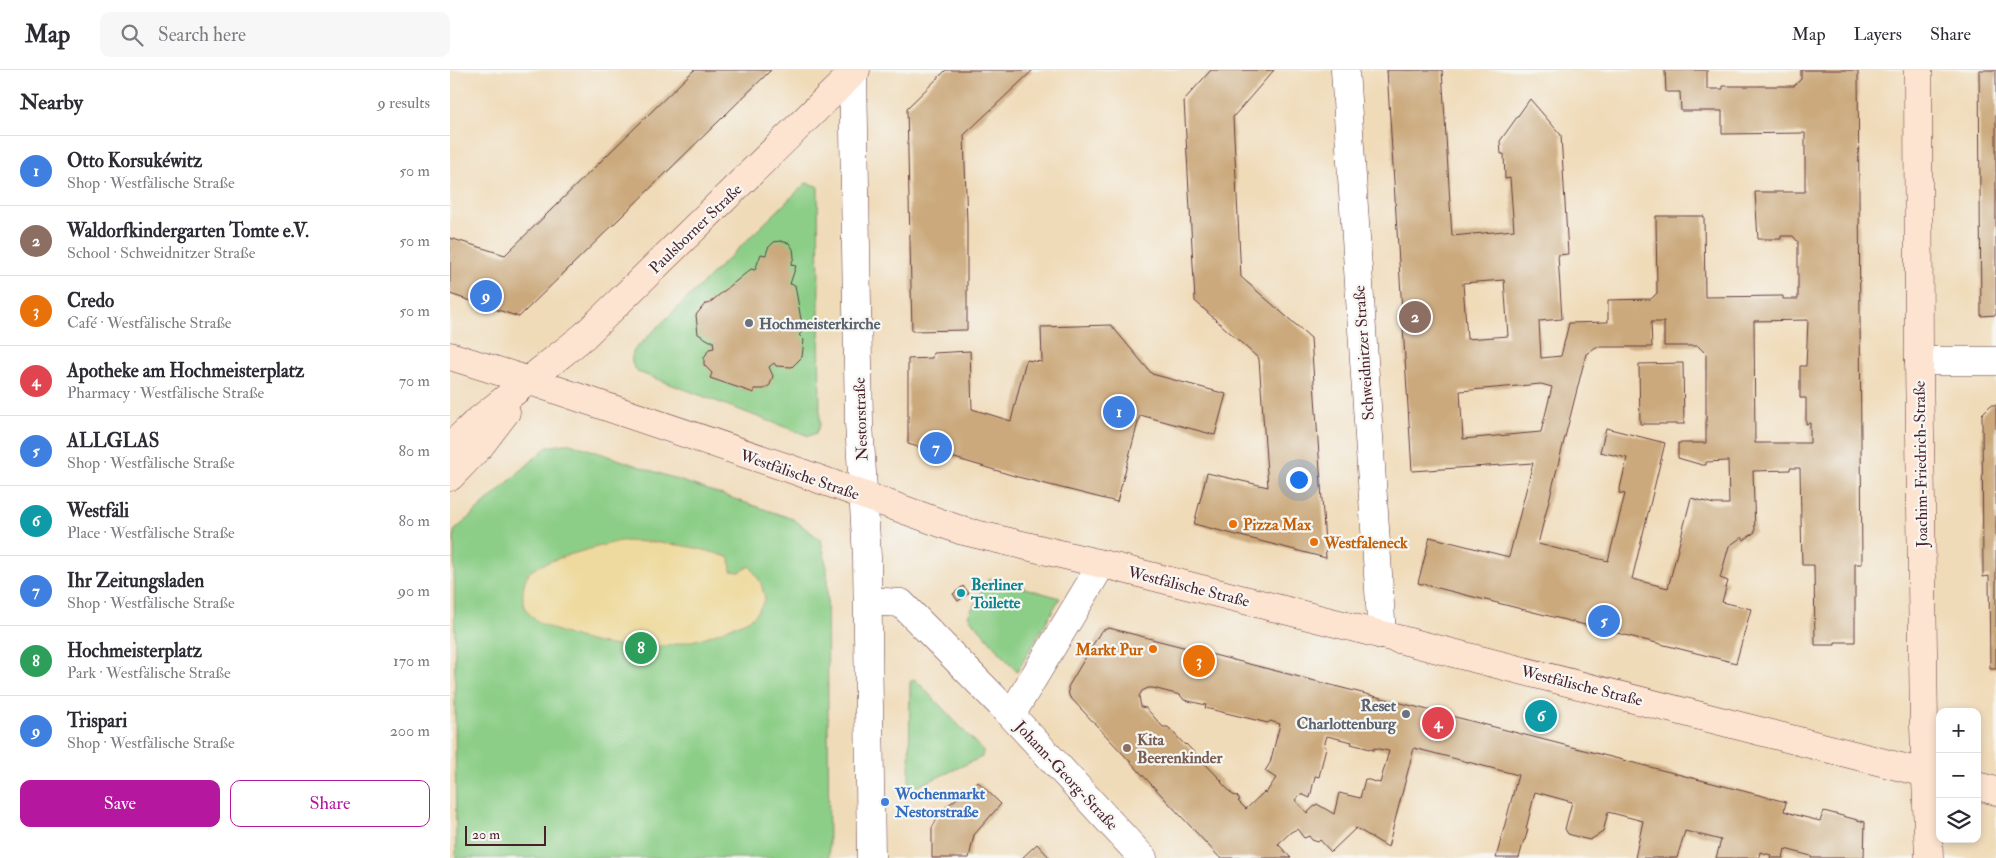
<!DOCTYPE html>
<html lang="en">
<head>
<meta charset="utf-8">
<style>
  body { margin:0; font-family:"IM FELL Double Pica",serif; background:#f7f7f7; color:#2b2b33 }
  .controls { position:absolute; right:15px; bottom:15px; display:grid; overflow:hidden; border-radius:10px; box-shadow:0 2px 8px #0003 }
  .controls button { width:45px; height:45px; display:grid; place-items:center; padding:0; border:0; border-bottom:1px solid #e1e1e2; background:#fff; color:#2b2b33; font:25px sans-serif }
  .scale { position:absolute; left:15px; bottom:12px; width:81px; box-sizing:border-box; padding-left:5px; border:2px solid #4a1f2b; border-top:0; font-size:14px; line-height:18px; white-space:nowrap; color:#4a1f2b; -webkit-text-stroke:4px #f6f6f2; paint-order:stroke }
  .you { position:absolute; left:848px; top:409px; width:18px; height:18px; margin:-12px; border:4px solid #fff; border-radius:50%; background:#1a73e8; box-shadow:0 0 0 8px #1a73e833 }
  .badge { display:grid; place-items:center; width:32px; height:32px; border-radius:50%; background:#b5179e; color:#fff; font-size:16px; font-weight:700 }
  .pin { position:absolute; translate:-50% -50%; border:2px solid #fff; box-shadow:0 1px 5px #0006 }
  .list { margin:0; padding:0; list-style:none }
  h2 { display:flex; justify-content:space-between; align-items:center; height:65px; margin:0; padding:0 20px; font-size:21px }
  h2 small { font-size:16px; font-weight:400; color:#7c7c81 }
  .list li { display:grid; grid-template-columns:32px 1fr auto; gap:15px; align-items:center; box-sizing:border-box; height:70px; padding:0 20px; border-top:1px solid #e1e1e2 }
  .list b { display:block; font-size:19px; white-space:nowrap }
  .list p { margin:0; font-size:16px; white-space:nowrap; color:#7c7c81 }
  .list em { font-size:16px; font-style:normal; color:#7c7c81 }
  .actions { display:flex; gap:10px; padding:15px 20px }
  .actions a { flex:1; padding:11px 0; border:1px solid #b5179e; border-radius:10px; text-align:center; font-size:18px; color:#b5179e }
  .actions .main { background:#b5179e; color:#fff }
  .icon { flex:none; width:28px; height:28px; fill:none; stroke:currentColor; stroke-width:2; stroke-linecap:round; stroke-linejoin:round }
  .map { position:relative; flex:none; width:1546px; height:788px; overflow:hidden }
  header { display:flex; align-items:center; gap:30px; box-sizing:border-box; height:70px; padding:0 25px; background:#fff; border-bottom:1px solid #e1e1e2 }
  header strong { font-size:24px }
  nav { display:flex; gap:28px; margin-inline-start:auto; font-size:18px }
  .search { width:350px; height:45px; background:#f7f7f7; display:flex; align-items:center; gap:12px; box-sizing:border-box; padding:0 18px; border-radius:10px; color:#7c7c81; font-size:19px }
  main { display:flex }
  aside { flex:1; background:#fff }
  .map>svg:first-child { display:block }
</style>
</head>
<body>
<header>
<strong>Map</strong>
<div class="search"><svg class="icon" aria-label="search" viewBox="0 0 24 24"><circle cx="10" cy="10" r="6"/><path d="M15 15l6 6"/></svg>Search here</div>
<nav><a>Map</a><a>Layers</a><a>Share</a></nav>
</header>
<main>
<aside>
<h2>Nearby<small>9 results</small></h2>
<ul class="list">
<li><span class="badge" style="background:#3f7fe0">1</span><div><b>Otto Korsukéwitz</b><p>Shop · Westfälische Straße</p></div><em>50 m</em></li>
<li><span class="badge" style="background:#8d6e63">2</span><div><b>Waldorfkindergarten Tomte e.V.</b><p>School · Schweidnitzer Straße</p></div><em>50 m</em></li>
<li><span class="badge" style="background:#e8710a">3</span><div><b>Credo</b><p>Café · Westfälische Straße</p></div><em>50 m</em></li>
<li><span class="badge" style="background:#e0444e">4</span><div><b>Apotheke am Hochmeisterplatz</b><p>Pharmacy · Westfälische Straße</p></div><em>70 m</em></li>
<li><span class="badge" style="background:#3f7fe0">5</span><div><b>ALLGLAS</b><p>Shop · Westfälische Straße</p></div><em>80 m</em></li>
<li><span class="badge" style="background:#0f9aa8">6</span><div><b>Westfäli</b><p>Place · Westfälische Straße</p></div><em>80 m</em></li>
<li><span class="badge" style="background:#3f7fe0">7</span><div><b>Ihr Zeitungsladen</b><p>Shop · Westfälische Straße</p></div><em>90 m</em></li>
<li><span class="badge" style="background:#2e9e5b">8</span><div><b>Hochmeisterplatz</b><p>Park · Westfälische Straße</p></div><em>170 m</em></li>
<li><span class="badge" style="background:#3f7fe0">9</span><div><b>Trispari</b><p>Shop · Westfälische Straße</p></div><em>200 m</em></li>
</ul>
<div class="actions"><a class="main">Save</a><a>Share</a></div>
</aside>
<div class="map">
<svg width="1546" height="788" viewBox="0 0 1546 788">
  <rect width="100%" height="100%" fill="#f6f6f2"/>
  <filter id="ink" filterUnits="userSpaceOnUse"><feTurbulence type="fractalNoise" baseFrequency=".02" numOctaves="2"/><feDisplacementMap in="SourceGraphic" scale="10" xChannelSelector="R" yChannelSelector="G"/><feConvolveMatrix kernelMatrix="1 2 1 2 8 2 1 2 1" color-interpolation-filters="sRGB"/></filter>
  <filter id="wash" filterUnits="userSpaceOnUse"><feTurbulence type="fractalNoise" baseFrequency=".0096" numOctaves="4" result="noise"/><feDisplacementMap in="SourceGraphic" scale="20" xChannelSelector="R" yChannelSelector="G"/><feGaussianBlur stdDeviation="1.12" result="paint"/><feColorMatrix in="noise" values="0 0 0 0 0 0 0 0 0 0 0 0 0 0 0 0 0 1.4 0 .05"/><feComposite in="paint" operator="in"/></filter>
  <g filter="url(#wash)">
    <rect width="100%" height="100%" fill="#f0dbb9"/>
    <g fill="#8cce87" stroke="#6b7659">
      <path d="M356 113 368 116 370 355 366 363 359 366 188 302C181 295 180 290 184 280Z"/>
      <polygon points="120,373 343,449 371,470 377,499 379,788 6,788 4,461 97,377"/>
      <polygon points="539,508 610,528 567,602 518,546"/>
      <polygon points="465,609 533,681 532,687 462,719 459,716 460,612"/>
    </g>
    <path fill="#eeda9e" stroke="#9c7c64" d="M170 471C210 472 241 474 280 488L281 501 290 502 300 496 311 513 315 529C312 534 309 541 305 545 299 551 288 554 281 557 226 583 163 583 108 561 90 554 71 545 73 523 73 517 75 507 80 502 93 490 151 476 170 471Z"/>
    <g id="blocks">
      <g fill="#cba97c" fill-rule="evenodd">
        <polygon points="244,0 321,0 69,247 0,224 0,168 55,185"/>
        <polygon points="496,0 583,0 514,65 517,154 517,260 462,261 457,38"/>
        <polygon points="761,0 824,0 783,47 791,207 861,268 876,488 744,454 757,403 818,417 809,289 745,231 734,30"/>
        <path d="M937 0H992L1002 166 1064 160 1060 108 1055 109 1054 84H1051L1050 71 1080 29 1111 65 1118 184 1108 185 1112 249 1089 251 1091 288 1111 286 1119 253 1158 252V230L1201 229 1207 223 1206 146H1254L1255 227 1333 226V229H1348V172L1343 166H1331V169H1308L1305 122H1355V63L1272 64V41H1231L1230 22H1216L1215 0H1257V19H1273V16H1344L1351 9V0H1408L1412 494H1405V572H1385V575H1365L1364 495H1352L1350 398H1340V400L1303 401 1305 462 1294 470 1292 467 1279 476 1270 508 1278 511 1272 532 1301 539 1286 593 968 513 980 467 1059 487 1083 393 962 401ZM1054 210 1058 266 1017 269 1013 213ZM1358 250 1356 296H1350V328H1356V354L1360 353V373H1305L1304 251ZM1201 252H1214V276H1248L1256 284V373H1228V388L1252 395H1256V392L1278 391 1279 434H1264L1241 428 1218 518 1182 509 1215 373 1156 358 1150 382 1177 388 1169 423 1175 424 1158 491 1088 474 1136 284 1146 277H1202ZM1091 314 1102 317 1091 362 1013 369 1010 321Z"/>
        <polygon points="1529,0 1546,0 1546,245 1531,246"/>
        <polygon points="330,171 339,173 343,179 344,187 341,195 346,196 340,214 345,215 353,261 349,265 354,270 352,287 342,297 326,296 324,293 319,297 323,306 320,315 314,319 304,319 304,323 260,308 262,303 254,295 254,288 259,279 264,278 263,271 260,271 248,264 246,245 255,234 258,234 301,199 305,200 311,184 316,185 318,178 324,172"/>
        <polygon points="661,255 702,304 776,324 765,365 690,345 667,432 568,407 458,374 458,289 482,288 483,283 520,281 522,339 561,351 576,290 592,292 591,257"/>
        <polygon points="1233,293 1234,354 1190,354 1189,294"/>
        <polygon points="1541,335 1546,335 1546,599 1540,599 1539,506 1533,507 1532,344"/>
        <polygon points="513,516 519,523 508,531 503,524"/>
        <path d="M659 558 1336 732 1334 741 1346 745 1370 751 1374 741 1415 752 1414 788H1361V786L1335 779 1333 788H1320L1321 785 1310 782 1309 788H1266L1271 770 1235 761 1227 788H1185L1193 751 1158 742 1153 762 1140 770 1131 768 1118 764 1115 759 1122 732 1085 722 1076 759H1078L1075 770H1074L1069 788H1046L1068 705 964 678 938 777 906 758 881 782 870 770 868 772 862 770 859 766 854 768 847 759 841 762 828 774 841 788H770L619 626 618 617 651 561ZM698 618H703L730 625 734 630 756 635 755 638 818 653 820 651 830 654 820 693 815 701 826 708 816 723 814 722 796 739 788 731 790 730 787 726 783 725 771 712 772 711 736 674 735 675 718 657H713L696 638 691 637 689 626 692 621ZM877 666 902 672 901 674 924 680V678L939 681 930 713 915 709 910 728 889 723 884 744 867 734 857 743 845 730 851 724 860 728 865 706 869 707 876 677 874 676Z"/>
        <polygon points="528,712 551,734 524,765 519,788 482,788 482,758 492,740"/>
        <polygon points="587,774 600,788 572,788"/>
      </g>
    </g>
  </g>
  <g filter="url(#ink)">
    <use href="#blocks" fill-opacity="0" stroke="#633b40" stroke-width="1"/>
    <g fill="none" stroke-linecap="round" stroke-linejoin="round">
      <defs>
        <g id="street">
          <polyline points="403,0 409,353 417,487 421,788"/>
          <polyline points="895,0 932,565"/>
          <polyline points="1469,291 1546,291"/>
          <polyline points="418,531 451,533 561,645 693,788"/>
          <polyline points="561,645 652,494"/>
        </g>
        <g id="secondary">
          <polyline points="1468,0 1469,291 1474,656 1479,788"/>
          <polyline points="0,286 80,311 341,399 513,461 669,498 1490,707"/>
          <polyline points="0,377 24,354 134,266 406,0"/>
          <polyline points="0,407 30,376 56,342"/>
          <polyline points="1527,716 1546,721"/>
        </g>
      </defs>
      <use href="#street" stroke="#633b40" stroke-width="29"/>
      <use href="#secondary" stroke="#633b40" stroke-width="29"/>
      <use href="#street" stroke="#fff" stroke-width="28"/>
      <use href="#secondary" stroke="#fde4d1" stroke-width="28"/>
    </g>
  </g>
  <g fill="#6b7280" stroke="#f6f6f2" stroke-width="2">
    <circle cx="299" cy="253" r="5"/>
    <circle cx="956" cy="644" r="5"/>
  </g>
  <g fill="#e8710a" stroke="#f6f6f2" stroke-width="2">
    <circle cx="783" cy="454" r="5"/>
    <circle cx="864" cy="472" r="5"/>
    <circle cx="703" cy="579" r="5"/>
  </g>
  <circle fill="#0f9aa8" stroke="#f6f6f2" stroke-width="2" cx="511" cy="523" r="5"/>
  <circle fill="#8d6e63" stroke="#f6f6f2" stroke-width="2" cx="677" cy="678" r="5"/>
  <circle fill="#3f7fe0" stroke="#f6f6f2" stroke-width="2" cx="435" cy="732" r="5"/>
  <g text-anchor="middle" stroke-width="4.5" stroke-linejoin="round" paint-order="stroke">
    <g font-size="16" fill="#4a1f2b" stroke="#f6f6f2">
      <text transform="translate(245 158) rotate(-44)" y="6">Paulsborner Straße</text>
      <text transform="translate(913 283) rotate(-94)" y="6">Schweidnitzer Straße</text>
      <text transform="translate(410 349) rotate(-92)" y="6">Nestorstraße</text>
      <text transform="translate(1470 394) rotate(-91)" y="6">Joachim-Friedrich-Straße</text>
      <text transform="translate(350 404) rotate(19)" y="6">Westfälische Straße</text>
      <text transform="translate(739 516) rotate(14)" y="6">Westfälische Straße</text>
      <text transform="translate(1132 615) rotate(14)" y="6">Westfälische Straße</text>
      <text transform="translate(617 705) rotate(47)" y="6">Johann-Georg-Straße</text>
    </g>
    <g font-size="16" font-weight="bold" fill="#5b616d" stroke="#f6f6f2" text-anchor="start">
      <text x="309" y="259">Hochmeisterkirche</text>
      <text x="946" y="641" text-anchor="end">Reset<tspan x="946" dy="18">Charlottenburg</tspan></text>
    </g>
    <g font-size="16" font-weight="bold" fill="#c56008" stroke="#f6f6f2" text-anchor="start">
      <text x="793" y="460">Pizza Max</text>
      <text x="874" y="478">Westfaleneck</text>
      <text x="693" y="585" text-anchor="end">Markt Pur</text>
    </g>
    <g font-size="16" font-weight="bold" fill="#0d838f" stroke="#f6f6f2" text-anchor="start">
      <text x="521" y="520">Berliner<tspan x="521" dy="18">Toilette</tspan></text>
    </g>
    <g font-size="16" font-weight="bold" fill="#785e54" stroke="#f6f6f2" text-anchor="start">
      <text x="687" y="675">Kita<tspan x="687" dy="18">Beerenkinder</tspan></text>
    </g>
    <g font-size="16" font-weight="bold" fill="#366cbe" stroke="#f6f6f2" text-anchor="start">
      <text x="445" y="729">Wochenmarkt<tspan x="445" dy="18">Nestorstraße</tspan></text>
    </g>
  </g>
</svg>
<div class="controls">
<button>+</button>
<button>−</button>
<button><svg class="icon" aria-label="layers" viewBox="0 0 24 24"><path d="M12 4l9 5-9 5-9-5zM3 14l9 5 9-5"/></svg></button>
</div>
<div class="scale">20 m</div>
<div class="you"></div>
<div class="pin badge" style="left:669px;top:342px;background:#3f7fe0">1</div>
<div class="pin badge" style="left:965px;top:247px;background:#8d6e63">2</div>
<div class="pin badge" style="left:749px;top:591px;background:#e8710a">3</div>
<div class="pin badge" style="left:988px;top:653px;background:#e0444e">4</div>
<div class="pin badge" style="left:1154px;top:551px;background:#3f7fe0">5</div>
<div class="pin badge" style="left:1091px;top:646px;background:#0f9aa8">6</div>
<div class="pin badge" style="left:486px;top:378px;background:#3f7fe0">7</div>
<div class="pin badge" style="left:191px;top:578px;background:#2e9e5b">8</div>
<div class="pin badge" style="left:36px;top:226px;background:#3f7fe0">9</div>
</div>
</main>
</body>
</html>
